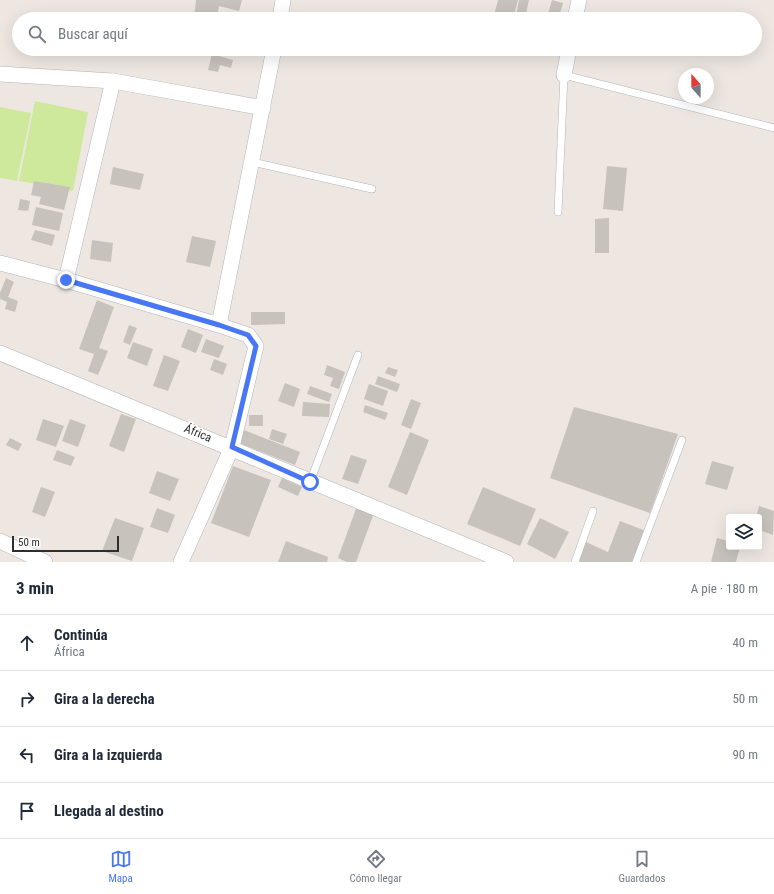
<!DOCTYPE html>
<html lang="es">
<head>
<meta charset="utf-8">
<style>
  body { margin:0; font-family:"Roboto Condensed",sans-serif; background:#f2f2f3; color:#1f2937 }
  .controls { position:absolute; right:12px; bottom:12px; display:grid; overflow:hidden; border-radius:4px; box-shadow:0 4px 16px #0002 }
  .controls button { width:36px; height:36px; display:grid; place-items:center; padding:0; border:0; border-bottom:1px solid #e0e1e3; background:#fff; color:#1f2937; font:20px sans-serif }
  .compass { position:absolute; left:678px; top:68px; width:36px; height:36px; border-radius:50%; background:#fff; box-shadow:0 4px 16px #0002; rotate:339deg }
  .scale { position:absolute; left:12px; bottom:10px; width:107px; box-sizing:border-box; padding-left:4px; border:2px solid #2e2e2e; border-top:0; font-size:11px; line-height:14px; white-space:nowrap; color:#2e2e2e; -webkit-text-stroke:3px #fff; paint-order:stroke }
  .stop { position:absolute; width:12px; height:12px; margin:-9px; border:3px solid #4877f5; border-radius:50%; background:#fff }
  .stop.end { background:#4877f5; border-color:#fff; box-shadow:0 1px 4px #0008 }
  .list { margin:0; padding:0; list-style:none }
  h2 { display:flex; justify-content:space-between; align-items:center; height:52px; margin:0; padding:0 16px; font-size:17px }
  h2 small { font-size:13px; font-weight:400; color:#747a83 }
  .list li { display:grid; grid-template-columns:26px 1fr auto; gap:12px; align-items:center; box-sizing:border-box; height:56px; padding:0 16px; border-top:1px solid #e0e1e3 }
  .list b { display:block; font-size:15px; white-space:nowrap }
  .list p { margin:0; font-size:13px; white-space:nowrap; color:#747a83 }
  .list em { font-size:13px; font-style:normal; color:#747a83 }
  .icon { flex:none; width:22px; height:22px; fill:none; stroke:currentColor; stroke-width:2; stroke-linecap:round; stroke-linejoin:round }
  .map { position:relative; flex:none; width:774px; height:562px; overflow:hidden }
  .search { position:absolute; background:#fff; box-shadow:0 4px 16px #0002; left:12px; right:12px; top:12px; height:44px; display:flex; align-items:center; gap:10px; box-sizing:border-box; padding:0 14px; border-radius:22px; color:#747a83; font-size:15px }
  .sheet { height:276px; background:#fff }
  nav { display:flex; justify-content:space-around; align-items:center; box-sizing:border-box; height:56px; border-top:1px solid #e0e1e3; background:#fff; font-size:11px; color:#747a83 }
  nav a { display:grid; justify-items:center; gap:2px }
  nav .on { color:#4877f5 }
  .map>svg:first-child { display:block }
</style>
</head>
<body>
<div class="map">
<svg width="774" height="562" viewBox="0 0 774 562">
  <rect width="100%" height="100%" fill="#eee7e1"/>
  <g fill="#cfe99c">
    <polygon points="35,101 88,112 73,191 19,181"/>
    <polygon points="0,107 31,113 17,181 0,178"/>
  </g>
  <g fill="#c7c2bc">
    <polygon points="196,0 242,0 239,11 219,6 217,17 207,16 207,19 194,19"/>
    <polygon points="498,0 518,0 513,19 493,19"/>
    <polygon points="519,0 529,0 525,18 516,16"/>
    <polygon points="552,0 563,3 559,17 548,14"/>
    <polygon points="244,15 263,18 263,19 243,19"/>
    <polygon points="212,54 233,60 231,68 220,65 218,72 208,70"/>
    <polygon points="607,166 627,168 623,211 603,209"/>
    <polygon points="113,167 144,174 140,190 110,184"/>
    <polygon points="34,181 70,187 64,210 39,204 41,197 31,195"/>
    <polygon points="20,199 30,201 28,211 18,210"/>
    <polygon points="36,207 63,213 59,231 32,225"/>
    <polygon points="609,218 609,253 595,253 595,219"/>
    <polygon points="35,230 55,235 52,246 31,240"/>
    <polygon points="192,236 216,241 210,267 186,262"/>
    <polygon points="92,240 113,243 111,262 90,259"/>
    <polygon points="6,278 14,282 8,297 18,301 15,312 5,309 7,302 0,299 0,293"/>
    <polygon points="97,300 114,307 99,348 108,351 98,375 88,371 94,354 79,349"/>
    <polygon points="251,312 285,312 285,324 251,325"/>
    <polygon points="129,325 137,328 130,345 123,342"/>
    <polygon points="188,329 203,335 196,353 181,347"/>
    <polygon points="206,339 224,346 219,358 201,352"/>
    <polygon points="133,342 153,349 147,366 127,358"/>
    <polygon points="164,355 180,361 168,391 153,386"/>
    <polygon points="214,359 227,364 223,375 210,370"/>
    <polygon points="327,365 345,372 339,389 330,386 333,378 324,375"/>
    <polygon points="388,367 398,370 395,377 385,373"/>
    <polygon points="378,376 400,384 397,392 375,384"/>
    <polygon points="285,383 300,389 294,407 278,401"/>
    <polygon points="369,384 388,391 383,406 364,399"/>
    <polygon points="310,386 332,394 329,402 307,394"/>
    <polygon points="411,399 421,403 411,429 401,425"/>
    <polygon points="303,402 330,404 329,417 302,416"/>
    <polygon points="365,405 388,413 385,420 363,412"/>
    <polygon points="574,407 678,434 650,513 550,478"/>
    <polygon points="121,414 136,419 124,452 109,446"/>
    <rect x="249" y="415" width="14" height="11"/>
    <polygon points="43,419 64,426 56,447 36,440"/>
    <polygon points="70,419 86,425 78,447 62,441"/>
    <polygon points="272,429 287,434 283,444 269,439"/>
    <polygon points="244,430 300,452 295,465 239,443"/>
    <polygon points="410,432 429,440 407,495 388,487"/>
    <polygon points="10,438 22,444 18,451 6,445"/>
    <polygon points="57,450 75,457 71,466 53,460"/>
    <polygon points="351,455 367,460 358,484 342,479"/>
    <polygon points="712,461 734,467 727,490 705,484"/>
    <polygon points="233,466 271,480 249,537 211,523"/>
    <polygon points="157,471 179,479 170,501 149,493"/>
    <polygon points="282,478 302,487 298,496 278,487"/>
    <polygon points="41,487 55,492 45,517 32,512"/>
    <polygon points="483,487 536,509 520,546 467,524"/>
    <polygon points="357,506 374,513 356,562 347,562 338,558"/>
    <polygon points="759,506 774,511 773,535 759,530 759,517 756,517"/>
    <polygon points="157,508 175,515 168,533 150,527"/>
    <polygon points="115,518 144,528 132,561 102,551"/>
    <polygon points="540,518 569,532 555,559 527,544"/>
    <polygon points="620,521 646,531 633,562 578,562 586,542 608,552"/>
    <polygon points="717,538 729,541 729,547 740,547 736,562 711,562"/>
    <polygon points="286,541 328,557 327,562 278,562"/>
  </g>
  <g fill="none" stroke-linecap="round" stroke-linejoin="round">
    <defs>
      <g id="lane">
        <polyline points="252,162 372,189"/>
        <polyline points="558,212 564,75 774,128"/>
        <polyline points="310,482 358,355"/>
        <polyline points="575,562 593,511"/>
        <polyline points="636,562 682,440"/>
      </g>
      <g id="street">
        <polyline points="280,19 283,0"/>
        <polyline points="575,19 579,0"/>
        <polyline points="0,74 113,81 263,108"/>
        <polyline points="564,75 569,49"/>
        <polyline points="0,263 66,280 219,325 248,335 256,346 232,447 181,562"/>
        <polyline points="66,280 113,81"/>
        <polyline points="219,325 274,49"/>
        <path d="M0 353C169 422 337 493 506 562"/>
        <polyline points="0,541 45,562"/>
      </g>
    </defs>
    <use href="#lane" stroke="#b1b4bd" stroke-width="8"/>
    <use href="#street" stroke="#b1b4bd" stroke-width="16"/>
    <use href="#lane" stroke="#fff" stroke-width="7"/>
    <use href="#street" stroke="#fff" stroke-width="15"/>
  </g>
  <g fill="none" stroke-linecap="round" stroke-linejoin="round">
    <polyline stroke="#4877f5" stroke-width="5" points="66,280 219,325 248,335 256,346 232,447 310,482"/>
  </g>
  <g text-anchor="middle" stroke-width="3.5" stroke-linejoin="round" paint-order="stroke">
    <g font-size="12" fill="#2e2e2e" stroke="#fff">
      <text transform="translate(198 433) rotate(22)" y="4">África</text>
    </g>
  </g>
</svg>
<div class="controls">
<button><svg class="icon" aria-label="layers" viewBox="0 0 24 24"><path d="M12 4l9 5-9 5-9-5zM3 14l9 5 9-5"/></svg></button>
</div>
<svg class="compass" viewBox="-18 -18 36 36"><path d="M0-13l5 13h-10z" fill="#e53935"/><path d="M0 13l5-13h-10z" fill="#747a83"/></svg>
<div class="scale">50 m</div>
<div class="stop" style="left:310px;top:482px"></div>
<div class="stop end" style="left:66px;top:280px"></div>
<div class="search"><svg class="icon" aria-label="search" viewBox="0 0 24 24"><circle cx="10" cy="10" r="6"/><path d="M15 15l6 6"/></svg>Buscar aquí</div>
</div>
<section class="sheet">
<h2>3 min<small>A pie · 180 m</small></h2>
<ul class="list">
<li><svg class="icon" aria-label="ahead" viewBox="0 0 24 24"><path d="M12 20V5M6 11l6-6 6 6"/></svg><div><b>Continúa</b><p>África</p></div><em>40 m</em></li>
<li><svg class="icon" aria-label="right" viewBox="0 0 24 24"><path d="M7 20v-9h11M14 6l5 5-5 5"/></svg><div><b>Gira a la derecha</b></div><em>50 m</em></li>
<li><svg class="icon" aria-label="left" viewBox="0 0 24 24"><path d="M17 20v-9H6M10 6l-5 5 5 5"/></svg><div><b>Gira a la izquierda</b></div><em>90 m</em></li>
<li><svg class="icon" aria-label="arrive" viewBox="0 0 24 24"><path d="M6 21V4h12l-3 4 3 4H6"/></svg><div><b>Llegada al destino</b></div></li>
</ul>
</section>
<nav>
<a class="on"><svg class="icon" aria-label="map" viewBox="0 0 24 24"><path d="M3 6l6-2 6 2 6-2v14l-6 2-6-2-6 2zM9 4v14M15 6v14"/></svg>Mapa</a>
<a><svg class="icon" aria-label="directions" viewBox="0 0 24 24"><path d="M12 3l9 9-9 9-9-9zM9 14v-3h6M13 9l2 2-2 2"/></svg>Cómo llegar</a>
<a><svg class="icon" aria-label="saved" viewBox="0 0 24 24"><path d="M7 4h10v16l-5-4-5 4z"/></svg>Guardados</a>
</nav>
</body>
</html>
